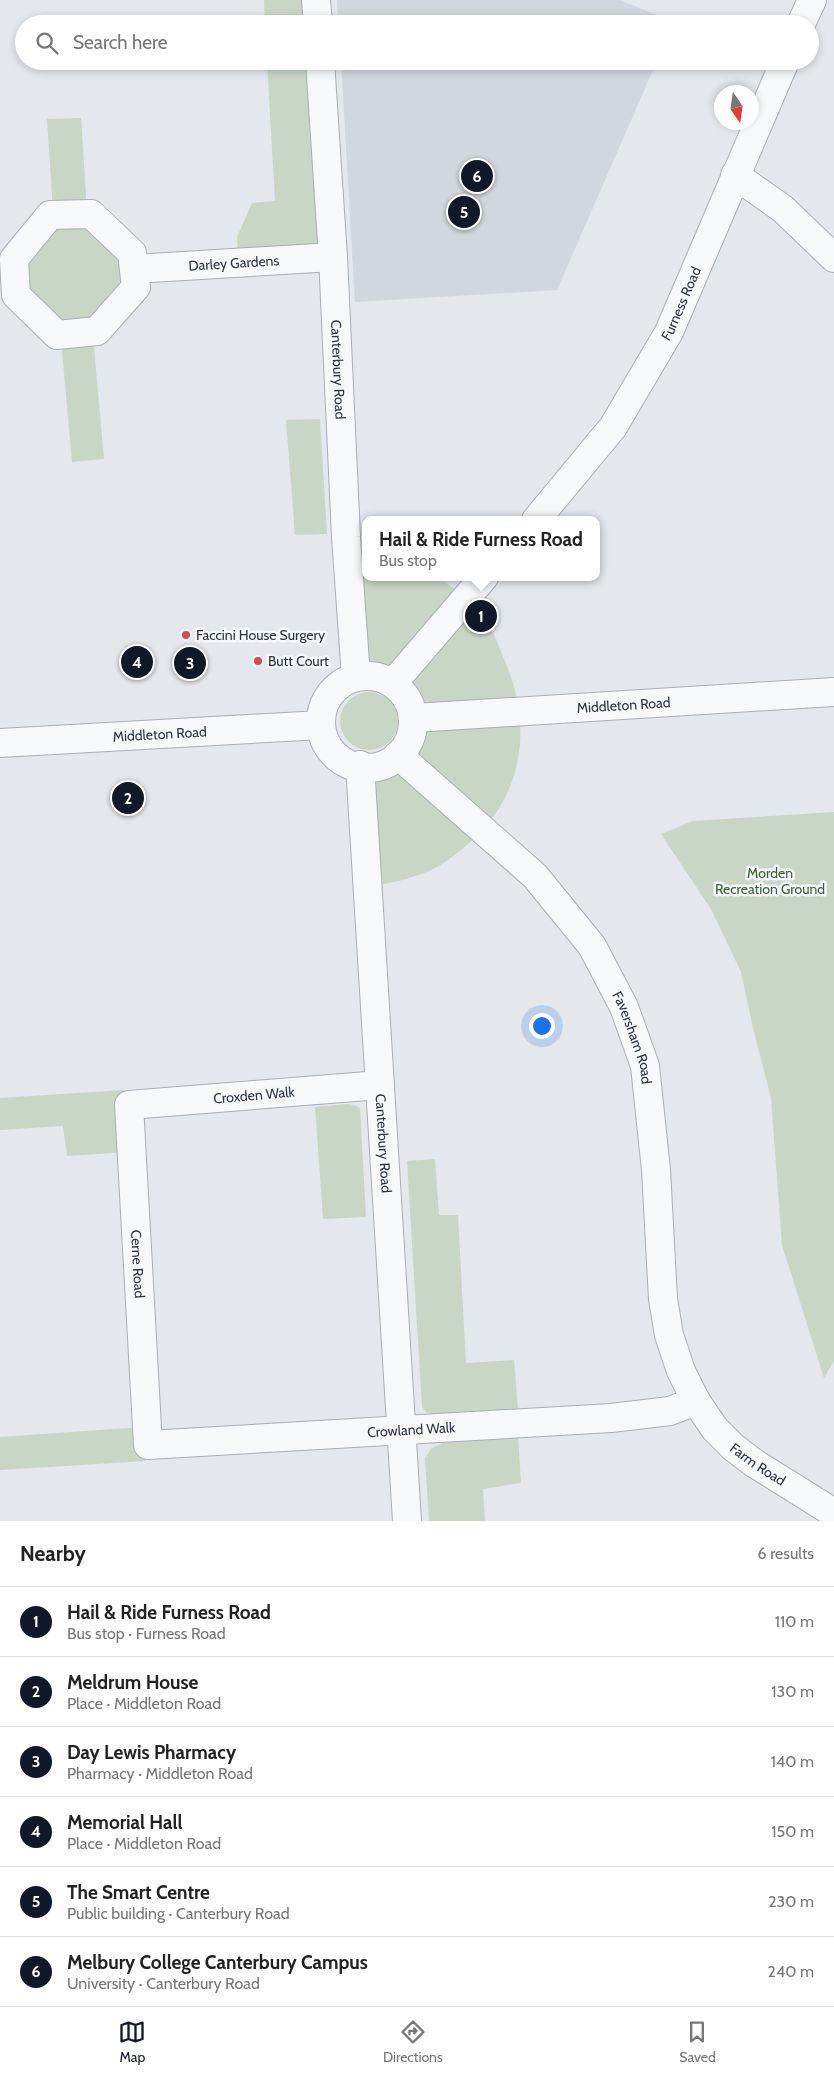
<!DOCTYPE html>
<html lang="en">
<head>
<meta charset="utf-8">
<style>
  body { margin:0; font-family:Cabin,sans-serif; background:#f6f6f6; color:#222 }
  .compass { position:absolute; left:714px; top:85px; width:45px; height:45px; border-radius:50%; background:#fff; box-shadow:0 2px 8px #0003; rotate:167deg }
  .you { position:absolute; left:541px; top:1025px; width:18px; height:18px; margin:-12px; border:4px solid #fff; border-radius:50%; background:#1a73e8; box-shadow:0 0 0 8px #1a73e833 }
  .badge { display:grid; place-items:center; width:32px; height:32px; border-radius:50%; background:#111827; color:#fff; font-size:16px; font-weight:700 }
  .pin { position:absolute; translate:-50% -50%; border:2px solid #fff; box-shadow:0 1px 5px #0006 }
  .popup { position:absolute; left:362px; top:516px; width:238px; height:65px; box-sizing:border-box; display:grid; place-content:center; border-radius:10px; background:#fff; filter:drop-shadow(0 1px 4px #0005); font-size:16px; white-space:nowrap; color:#767676 }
  .popup b { font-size:19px; color:#222 }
  .popup::after { content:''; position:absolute; left:50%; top:100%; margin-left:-10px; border:10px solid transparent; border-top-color:#fff }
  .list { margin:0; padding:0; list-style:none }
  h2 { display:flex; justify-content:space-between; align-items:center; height:65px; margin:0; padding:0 20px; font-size:21px }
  h2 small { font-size:16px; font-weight:400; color:#767676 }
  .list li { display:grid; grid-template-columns:32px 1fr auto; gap:15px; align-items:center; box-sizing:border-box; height:70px; padding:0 20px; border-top:1px solid #e0e0e0 }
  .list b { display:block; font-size:19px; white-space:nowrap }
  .list p { margin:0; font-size:16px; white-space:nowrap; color:#767676 }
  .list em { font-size:16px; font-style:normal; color:#767676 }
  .icon { flex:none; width:28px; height:28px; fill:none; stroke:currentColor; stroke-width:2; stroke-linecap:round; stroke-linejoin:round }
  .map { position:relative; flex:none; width:834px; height:1521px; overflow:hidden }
  .search { position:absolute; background:#fff; box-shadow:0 2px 8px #0003; left:15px; right:15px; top:15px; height:55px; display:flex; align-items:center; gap:12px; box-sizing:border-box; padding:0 18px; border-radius:28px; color:#767676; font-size:19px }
  .sheet { height:485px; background:#fff }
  nav { display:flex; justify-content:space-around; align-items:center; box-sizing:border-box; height:70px; border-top:1px solid #e0e0e0; background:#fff; font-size:14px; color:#767676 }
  nav a { display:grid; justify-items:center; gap:2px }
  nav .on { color:#111827 }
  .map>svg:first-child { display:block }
</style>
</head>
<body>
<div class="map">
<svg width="834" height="1521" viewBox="0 0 834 1521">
  <rect width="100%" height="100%" fill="#e4e7ec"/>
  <g fill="#d2d6de">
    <polygon points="337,0 619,0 675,22 674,24 338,24"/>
    <polygon points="341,61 657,61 557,290 355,302"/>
  </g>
  <g fill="#c9d6c5">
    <polygon points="264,0 309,0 310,24 265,24"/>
    <polygon points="267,61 313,61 327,258 238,259 237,237 252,203 275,201"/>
    <polygon points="81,118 87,210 53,211 47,119"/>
    <polygon points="89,218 129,255 131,285 95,326 58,330 21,293 14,262 53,220"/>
    <polygon points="93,337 104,459 72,462 61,339"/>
    <polygon points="320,419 327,534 295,535 286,420"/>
    <polygon points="354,556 366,557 366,577 439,577 460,594 394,670 373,662 359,664"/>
    <path d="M470 603C476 610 484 618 489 626 496 636 500 650 505 661 533 727 524 797 467 845 456 854 443 865 429 871 410 879 391 883 371 886L364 776C376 775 391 774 402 767 406 765 409 759 413 756 435 733 426 701 409 678Z"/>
    <circle cx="369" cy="721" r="29"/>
    <polygon points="834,812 834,1361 824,1378 782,1245 771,1098 753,1028 741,972 711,909 661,834 693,821"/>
    <polygon points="124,1090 127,1152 67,1156 63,1126 0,1130 0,1098"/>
    <polygon points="348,1104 354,1105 360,1108 366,1217 323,1219 315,1107"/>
    <polygon points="435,1159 439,1215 458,1215 466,1363 514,1360 518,1410 434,1414 426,1412 422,1407 407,1161"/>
    <polygon points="142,1427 145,1461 0,1470 0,1437"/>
    <polygon points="518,1436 521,1483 483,1489 485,1521 429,1521 425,1458 432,1448 445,1442"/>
  </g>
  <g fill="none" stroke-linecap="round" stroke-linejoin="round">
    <defs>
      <g id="minor">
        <polyline points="316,0 318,24"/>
        <path id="s1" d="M320 61 333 257 346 537 356 677"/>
        <polyline points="735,175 783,209 834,258"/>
        <polygon points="91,214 132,253 136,287 97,331 57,335 16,295 14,259 50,215"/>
        <path id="s2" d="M134 269 333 257"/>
        <path id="s3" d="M414 718 834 692"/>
        <path id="s4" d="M360 765 407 1521"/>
        <path id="s5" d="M380 1085 129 1105 148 1445 611 1418 670 1411 696 1401"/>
      </g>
      <g id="tertiary">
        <polyline points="801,24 812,0"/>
        <path id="s6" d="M536 520 613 427 669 332 785 61"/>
        <circle cx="367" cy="722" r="46"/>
        <polyline points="394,682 484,577"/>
        <path id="s7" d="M0 743 321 725"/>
        <path id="s8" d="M398 755 535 876 592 946 624 1007 645 1066 656 1170 663 1299 669 1335 681 1371 696 1401 715 1429 733 1447 754 1463 834 1513"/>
      </g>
    </defs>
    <use href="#minor" stroke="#a9aeb7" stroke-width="30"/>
    <use href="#tertiary" stroke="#a9aeb7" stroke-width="30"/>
    <use href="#minor" stroke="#f7f8fa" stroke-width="28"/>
    <use href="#tertiary" stroke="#f7f8fa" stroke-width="28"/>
  </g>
  <g fill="#d1495b" stroke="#f4f6f9" stroke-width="2">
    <circle cx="186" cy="635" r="5"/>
    <circle cx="258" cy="661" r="5"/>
  </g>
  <g text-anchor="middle" stroke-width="5" stroke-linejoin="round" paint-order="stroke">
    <g font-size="14" fill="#2b3445" stroke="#f4f6f9">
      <text dy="5" stroke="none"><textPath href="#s2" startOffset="100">Darley Gardens</textPath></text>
      <text dy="5" stroke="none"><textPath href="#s6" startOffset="262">Furness Road</textPath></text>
      <text dy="5" stroke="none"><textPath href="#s1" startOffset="309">Canterbury Road</textPath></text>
      <text dy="5" stroke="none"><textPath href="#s3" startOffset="210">Middleton Road</textPath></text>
      <text dy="5" stroke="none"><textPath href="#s7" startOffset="160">Middleton Road</textPath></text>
      <text dy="5" stroke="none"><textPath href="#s8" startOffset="374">Faversham Road</textPath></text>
      <text transform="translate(254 1095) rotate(-5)" y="5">Croxden Walk</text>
      <text dy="5" stroke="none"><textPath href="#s4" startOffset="379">Canterbury Road</textPath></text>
      <text dy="5" stroke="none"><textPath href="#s5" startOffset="411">Cerne Road</textPath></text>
      <text dy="5" stroke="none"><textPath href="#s5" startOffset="856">Crowland Walk</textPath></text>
      <text dy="5" stroke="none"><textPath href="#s8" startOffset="836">Farm Road</textPath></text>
    </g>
    <g font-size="14" fill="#2b3445" stroke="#f4f6f9" text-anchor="start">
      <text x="196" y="640">Faccini House Surgery</text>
      <text x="268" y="666">Butt Court</text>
    </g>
    <g font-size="14" fill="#3f6138" stroke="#f4f6f9">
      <text x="770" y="878">Morden<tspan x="770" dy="16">Recreation Ground</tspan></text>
    </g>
  </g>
</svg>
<svg class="compass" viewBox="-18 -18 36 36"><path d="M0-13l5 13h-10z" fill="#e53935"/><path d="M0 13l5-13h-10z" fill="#767676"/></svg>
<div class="you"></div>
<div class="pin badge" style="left:481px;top:616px">1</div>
<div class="popup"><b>Hail &amp; Ride Furness Road</b>Bus stop</div>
<div class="pin badge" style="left:128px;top:798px">2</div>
<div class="pin badge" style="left:190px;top:663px">3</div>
<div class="pin badge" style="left:137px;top:662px">4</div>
<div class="pin badge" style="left:464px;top:212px">5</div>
<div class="pin badge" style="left:477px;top:176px">6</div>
<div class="search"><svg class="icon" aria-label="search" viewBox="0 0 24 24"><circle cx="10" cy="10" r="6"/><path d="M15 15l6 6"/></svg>Search here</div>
</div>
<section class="sheet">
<h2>Nearby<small>6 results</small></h2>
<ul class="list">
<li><span class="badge">1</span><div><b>Hail &amp; Ride Furness Road</b><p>Bus stop · Furness Road</p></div><em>110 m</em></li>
<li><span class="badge">2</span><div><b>Meldrum House</b><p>Place · Middleton Road</p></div><em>130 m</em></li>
<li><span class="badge">3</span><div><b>Day Lewis Pharmacy</b><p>Pharmacy · Middleton Road</p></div><em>140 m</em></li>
<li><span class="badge">4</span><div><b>Memorial Hall</b><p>Place · Middleton Road</p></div><em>150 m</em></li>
<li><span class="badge">5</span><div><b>The Smart Centre</b><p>Public building · Canterbury Road</p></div><em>230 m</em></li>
<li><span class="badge">6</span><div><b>Melbury College Canterbury Campus</b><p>University · Canterbury Road</p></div><em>240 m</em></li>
</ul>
</section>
<nav>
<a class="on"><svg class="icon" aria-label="map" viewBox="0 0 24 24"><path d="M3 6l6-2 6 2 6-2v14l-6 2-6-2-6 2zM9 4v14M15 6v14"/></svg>Map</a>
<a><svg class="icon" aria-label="directions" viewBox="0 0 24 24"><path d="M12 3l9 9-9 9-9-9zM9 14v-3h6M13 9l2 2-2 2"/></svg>Directions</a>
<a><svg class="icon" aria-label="saved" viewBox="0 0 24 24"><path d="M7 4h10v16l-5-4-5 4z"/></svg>Saved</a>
</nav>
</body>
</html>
